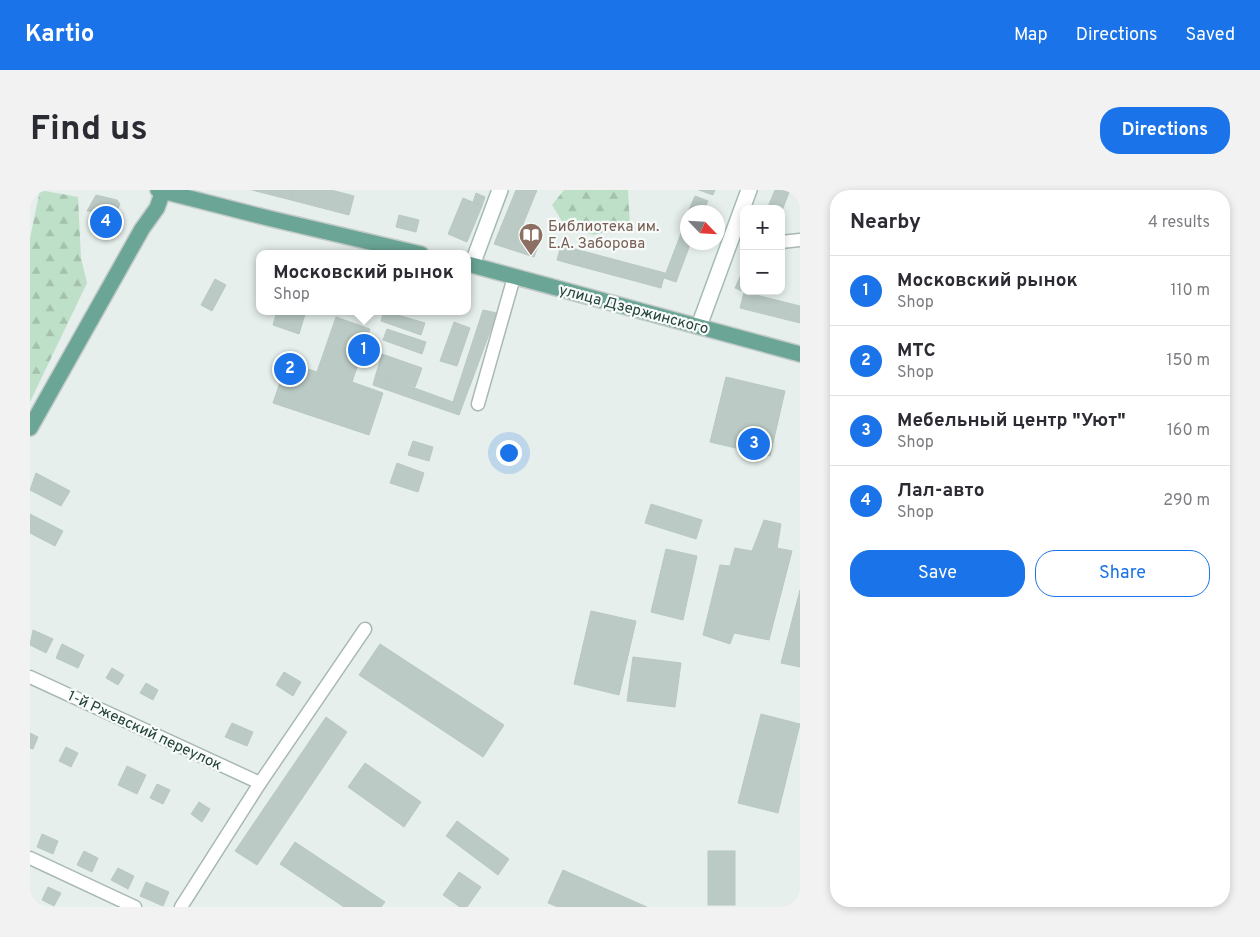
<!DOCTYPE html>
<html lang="en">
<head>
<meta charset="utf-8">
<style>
  body { margin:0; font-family:Overpass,sans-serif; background:#f2f2f3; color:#2b2b33 }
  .controls { position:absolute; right:15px; top:15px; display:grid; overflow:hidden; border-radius:10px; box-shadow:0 2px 8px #0003 }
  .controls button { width:45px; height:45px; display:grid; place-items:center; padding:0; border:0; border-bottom:1px solid #e1e1e2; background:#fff; color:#2b2b33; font:25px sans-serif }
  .compass { position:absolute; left:650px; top:15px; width:45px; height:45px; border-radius:50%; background:#fff; box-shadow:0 2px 8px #0003; rotate:115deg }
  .you { position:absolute; left:478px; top:262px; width:18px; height:18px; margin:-12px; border:4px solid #fff; border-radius:50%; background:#1a73e8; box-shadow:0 0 0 8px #1a73e833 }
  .badge { display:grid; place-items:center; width:32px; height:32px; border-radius:50%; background:#1a73e8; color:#fff; font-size:16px; font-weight:700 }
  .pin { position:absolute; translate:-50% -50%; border:2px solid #fff; box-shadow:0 1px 5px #0006 }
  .popup { position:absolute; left:226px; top:60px; width:215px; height:65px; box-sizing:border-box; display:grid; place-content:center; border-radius:10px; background:#fff; filter:drop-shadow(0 1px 4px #0005); font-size:16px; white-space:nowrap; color:#7c7c81 }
  .popup b { font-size:19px; color:#2b2b33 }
  .popup::after { content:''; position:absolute; left:50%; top:100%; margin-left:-10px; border:10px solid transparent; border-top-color:#fff }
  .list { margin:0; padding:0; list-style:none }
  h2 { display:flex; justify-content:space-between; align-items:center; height:65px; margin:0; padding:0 20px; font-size:21px }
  h2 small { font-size:16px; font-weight:400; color:#7c7c81 }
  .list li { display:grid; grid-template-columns:32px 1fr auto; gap:15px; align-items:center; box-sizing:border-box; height:70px; padding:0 20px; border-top:1px solid #e1e1e2 }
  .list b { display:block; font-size:19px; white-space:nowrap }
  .list p { margin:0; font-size:16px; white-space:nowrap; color:#7c7c81 }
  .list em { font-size:16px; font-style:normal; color:#7c7c81 }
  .actions { display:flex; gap:10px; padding:15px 20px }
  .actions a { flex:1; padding:11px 0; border:1px solid #1a73e8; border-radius:20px; text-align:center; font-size:18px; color:#1a73e8 }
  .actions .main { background:#1a73e8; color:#fff }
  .map { position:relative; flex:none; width:770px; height:717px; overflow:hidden; border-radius:20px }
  header { display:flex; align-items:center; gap:30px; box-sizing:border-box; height:70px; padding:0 25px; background:#1a73e8; color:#fff }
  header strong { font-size:24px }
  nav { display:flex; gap:28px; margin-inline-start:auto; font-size:18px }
  .intro { display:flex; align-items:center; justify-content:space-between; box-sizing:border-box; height:120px; padding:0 30px }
  h1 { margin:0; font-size:35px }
  .button { padding:12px 22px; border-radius:20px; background:#1a73e8; color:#fff; font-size:18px; font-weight:700 }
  main { display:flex; gap:30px; padding:0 30px }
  aside { flex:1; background:#fff; border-radius:20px; box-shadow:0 2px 8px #0003 }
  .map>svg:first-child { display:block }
</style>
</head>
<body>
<header>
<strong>Kartio</strong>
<nav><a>Map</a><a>Directions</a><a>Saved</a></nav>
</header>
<div class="intro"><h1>Find us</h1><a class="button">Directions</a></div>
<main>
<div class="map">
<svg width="770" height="717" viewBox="0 0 770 717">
  <defs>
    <pattern id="forest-firs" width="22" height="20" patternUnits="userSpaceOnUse" patternTransform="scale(1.25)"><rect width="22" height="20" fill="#bfe0c8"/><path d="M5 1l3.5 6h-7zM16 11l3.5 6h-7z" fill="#a4c1ad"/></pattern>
  </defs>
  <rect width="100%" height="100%" fill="#e6efeb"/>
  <g fill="url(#forest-firs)">
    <polygon points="10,0 48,7 51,68 57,93 0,212 0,48"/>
    <polygon points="534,0 598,0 600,35 563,45 535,36 522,15"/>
  </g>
  <g fill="#bbcac4" stroke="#b8c9c2">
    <polygon points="222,0 263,0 261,10"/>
    <polygon points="263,0 301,0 324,6 319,25 261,10"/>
    <polygon points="486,0 507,0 489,44 470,56 464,54"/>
    <polygon points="669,0 685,0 683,5"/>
    <polygon points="745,0 760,0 751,23 751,19 737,19"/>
    <polygon points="446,3 455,7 452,16 443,12"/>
    <polygon points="66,5 87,10 90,14 79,40 66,34 71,22 57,21"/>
    <polygon points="665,6 678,11 673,22 658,22"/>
    <polygon points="433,8 452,16 437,52 418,44"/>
    <polygon points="369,25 389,30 386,42 366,37"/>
    <polygon points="658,25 658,52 661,52 646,92 634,88"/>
    <polygon points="489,44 510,51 504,67 470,56"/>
    <polygon points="531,55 549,60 545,75 527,70"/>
    <polygon points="549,60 635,83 631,98 545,75"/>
    <polygon points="714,78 714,101 718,101 717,103 705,98"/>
    <polygon points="185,89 196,95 182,121 171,115"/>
    <polygon points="714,102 770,116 770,133 710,118"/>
    <polygon points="453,120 467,123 429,225 343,195 346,184 423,212"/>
    <polygon points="247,121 276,121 269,144 243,135"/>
    <polygon points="354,121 395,133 391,145 351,131"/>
    <polygon points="306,127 340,139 322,192 353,203 339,245 243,213 257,172 287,182"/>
    <polygon points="424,132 440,138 427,176 410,171"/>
    <polygon points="357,139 396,152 392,164 353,150"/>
    <polygon points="352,164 392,178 385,197 346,184"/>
    <polygon points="696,187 755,201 740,266 680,252"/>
    <polygon points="383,251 403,257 399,271 378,265"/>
    <polygon points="367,273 394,283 388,302 360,293"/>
    <polygon points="6,283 40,301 31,316 0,300"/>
    <polygon points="621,314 672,330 666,349 615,333"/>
    <polygon points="0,324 33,341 25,356 0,343"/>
    <polygon points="734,330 751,334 747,358 762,361 739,450 704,443 700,454 673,445 690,375 700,376 705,358 722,361"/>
    <polygon points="636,359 667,366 653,430 621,422"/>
    <polygon points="770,400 770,477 751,473"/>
    <polygon points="561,421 606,431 589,505 544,494"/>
    <polygon points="3,440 23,449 16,463 0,455"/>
    <polygon points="32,454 54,465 48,478 26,468"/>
    <polygon points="350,454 474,535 453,567 329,485"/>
    <polygon points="603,467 651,473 645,517 597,511"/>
    <polygon points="82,478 94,485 88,495 76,488"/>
    <polygon points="254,482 271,492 263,506 246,495"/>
    <polygon points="116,493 128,500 123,510 110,503"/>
    <polygon points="731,524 770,534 748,623 708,613"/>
    <polygon points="296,527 317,542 227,675 205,661"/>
    <polygon points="202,533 223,542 217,556 195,547"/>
    <polygon points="0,543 8,547 3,559 0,558"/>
    <polygon points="36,557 48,563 41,577 29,571"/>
    <polygon points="335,573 391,612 374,637 318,597"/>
    <polygon points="97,576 116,585 107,604 88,595"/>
    <polygon points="127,594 140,600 133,614 120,608"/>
    <polygon points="169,612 180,619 172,632 161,624"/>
    <polygon points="427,631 479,669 468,685 416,646"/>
    <polygon points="12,644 28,651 23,664 7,657"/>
    <polygon points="265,652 355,712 351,717 314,717 250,674"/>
    <polygon points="54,661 68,668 62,682 47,675"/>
    <rect x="678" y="661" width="27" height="54"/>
    <polygon points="88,678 104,686 98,699 81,690"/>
    <polygon points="533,680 617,717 528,717 518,713"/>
    <polygon points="429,682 451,697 437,717 430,717 413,705"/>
    <polygon points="116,692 139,702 133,716 110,706"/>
    <polygon points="18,697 31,703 24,716 12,710"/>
  </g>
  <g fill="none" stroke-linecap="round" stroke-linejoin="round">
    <defs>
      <g id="minor">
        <polyline points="751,52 770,50"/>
        <polyline points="448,214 484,87"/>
        <polyline points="0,487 230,593"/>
        <polyline points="0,668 105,717"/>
        <polyline points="151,717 230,593 335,439"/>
      </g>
      <g id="secondary">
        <polyline points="442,75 470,0"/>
        <polyline points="669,136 719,0"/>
      </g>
      <g id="primary">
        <polyline points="128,0 242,29 391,64"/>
        <polyline points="438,74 770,164"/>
        <polyline points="0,238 112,39 127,18 133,1"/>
      </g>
    </defs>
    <use href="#minor" stroke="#a8b8b2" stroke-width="15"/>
    <use href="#secondary" stroke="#a4bbb3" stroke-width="18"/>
    <use href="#primary" stroke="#c2cac8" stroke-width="18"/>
    <use href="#minor" stroke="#fff" stroke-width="12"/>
    <use href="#secondary" stroke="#fff" stroke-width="15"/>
    <use href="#primary" stroke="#6aa596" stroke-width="15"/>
  </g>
  <defs>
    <symbol id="library-pin" viewBox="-11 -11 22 30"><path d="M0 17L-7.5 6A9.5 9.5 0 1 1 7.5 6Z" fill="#8d6e63" stroke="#f7fbf9"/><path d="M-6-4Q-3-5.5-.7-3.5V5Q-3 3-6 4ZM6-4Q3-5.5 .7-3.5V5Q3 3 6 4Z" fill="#fff"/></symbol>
  </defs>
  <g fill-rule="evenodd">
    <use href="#library-pin" x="487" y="31" width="28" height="38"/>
  </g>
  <g text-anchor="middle" stroke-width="4.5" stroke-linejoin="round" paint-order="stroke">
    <g font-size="15" fill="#785e54" stroke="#f7fbf9" text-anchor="start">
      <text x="518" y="41">Библиотека им.<tspan x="518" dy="17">Е.А. Заборова</tspan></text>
    </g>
    <g font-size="15" fill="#24423a" stroke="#f7fbf9">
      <text transform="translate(604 119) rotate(15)" y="5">улица Дзержинского</text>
      <text transform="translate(115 540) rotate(25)" y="5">1-й Ржевский переулок</text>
    </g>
  </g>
</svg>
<div class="controls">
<button>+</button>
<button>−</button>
</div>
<svg class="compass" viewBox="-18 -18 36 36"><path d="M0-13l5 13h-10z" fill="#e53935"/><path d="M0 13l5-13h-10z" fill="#7c7c81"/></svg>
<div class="you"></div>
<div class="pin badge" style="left:334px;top:160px">1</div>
<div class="popup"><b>Московский рынок</b>Shop</div>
<div class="pin badge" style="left:260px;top:179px">2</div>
<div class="pin badge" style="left:724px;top:254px">3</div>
<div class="pin badge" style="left:76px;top:32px">4</div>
</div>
<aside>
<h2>Nearby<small>4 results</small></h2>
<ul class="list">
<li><span class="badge">1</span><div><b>Московский рынок</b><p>Shop</p></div><em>110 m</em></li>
<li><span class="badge">2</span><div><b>МТС</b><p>Shop</p></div><em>150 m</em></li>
<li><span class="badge">3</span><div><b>Мебельный центр &quot;Уют&quot;</b><p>Shop</p></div><em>160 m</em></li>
<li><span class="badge">4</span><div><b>Лал-авто</b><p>Shop</p></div><em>290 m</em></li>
</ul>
<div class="actions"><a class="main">Save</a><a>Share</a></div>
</aside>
</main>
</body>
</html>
